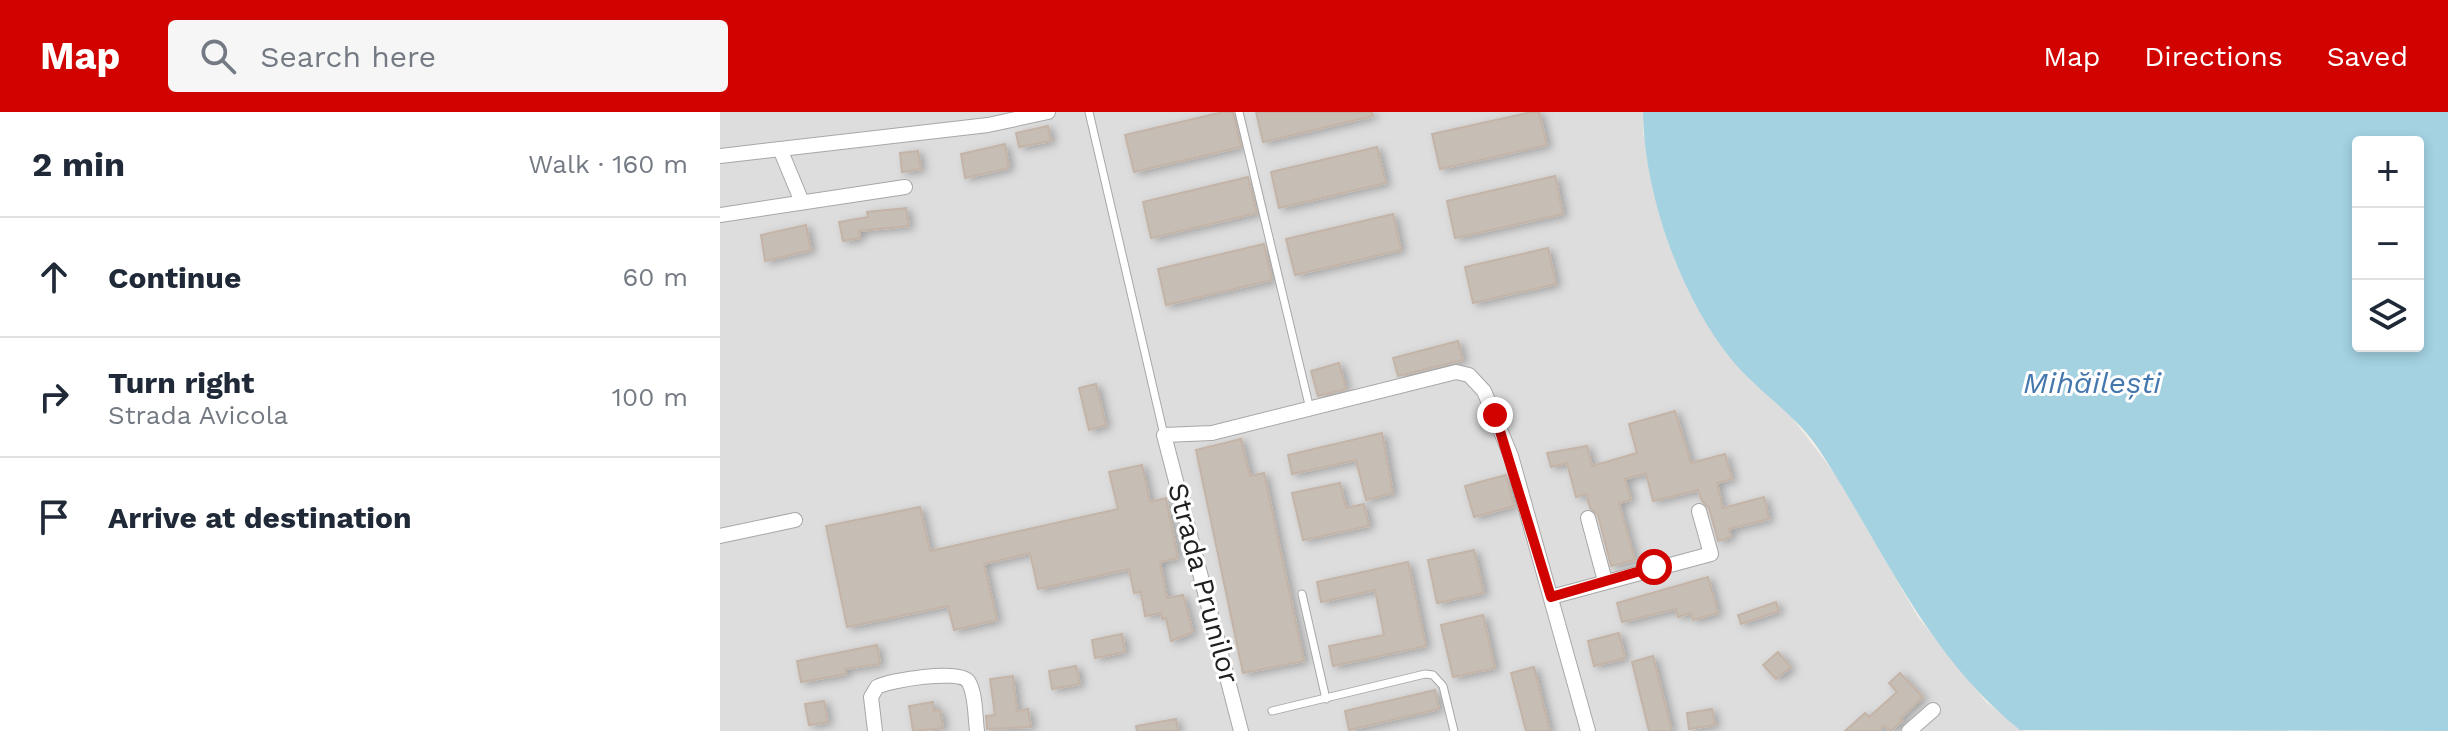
<!DOCTYPE html>
<html lang="en">
<head>
<meta charset="utf-8">
<style>
  body { margin:0; font-family:"Work Sans",sans-serif; background:#f6f6f7; color:#1f2937 }
  .controls { position:absolute; right:24px; top:24px; display:grid; overflow:hidden; border-radius:8px; box-shadow:0 4px 12px #0003 }
  .controls button { width:72px; height:72px; display:grid; place-items:center; padding:0; border:0; border-bottom:2px solid #e0e1e3; background:#fff; color:#1f2937; font:40px sans-serif }
  .stop { position:absolute; width:24px; height:24px; margin:-18px; border:6px solid #d00300; border-radius:50%; background:#fff }
  .stop.end { background:#d00300; border-color:#fff; box-shadow:0 2px 8px #0008 }
  .list { margin:0; padding:0; list-style:none }
  h2 { display:flex; justify-content:space-between; align-items:center; height:104px; margin:0; padding:0 32px; font-size:34px }
  h2 small { font-size:26px; font-weight:400; color:#747a83 }
  .list li { display:grid; grid-template-columns:52px 1fr auto; gap:24px; align-items:center; box-sizing:border-box; height:120px; padding:0 32px; border-top:2px solid #e0e1e3 }
  .list b { display:block; font-size:30px; white-space:nowrap }
  .list p { margin:0; font-size:26px; white-space:nowrap; color:#747a83 }
  .list em { font-size:26px; font-style:normal; color:#747a83 }
  .icon { flex:none; width:44px; height:44px; fill:none; stroke:currentColor; stroke-width:2; stroke-linecap:round; stroke-linejoin:round }
  .map { position:relative; flex:none; width:1728px; height:619px; overflow:hidden }
  header { display:flex; align-items:center; gap:48px; box-sizing:border-box; height:112px; padding:0 40px; background:#d00300; color:#fff }
  header strong { font-size:38px }
  nav { display:flex; gap:44px; margin-inline-start:auto; font-size:28px }
  .search { width:560px; height:72px; background:#f6f6f7; display:flex; align-items:center; gap:20px; box-sizing:border-box; padding:0 28px; border-radius:8px; color:#747a83; font-size:30px }
  main { display:flex }
  aside { flex:1; background:#fff }
  .map>svg:first-child { display:block }
</style>
</head>
<body>
<header>
<strong>Map</strong>
<div class="search"><svg class="icon" aria-label="search" viewBox="0 0 24 24"><circle cx="10" cy="10" r="6"/><path d="M15 15l6 6"/></svg>Search here</div>
<nav><a>Map</a><a>Directions</a><a>Saved</a></nav>
</header>
<main>
<aside>
<h2>2 min<small>Walk · 160 m</small></h2>
<ul class="list">
<li><svg class="icon" aria-label="ahead" viewBox="0 0 24 24"><path d="M12 20V5M6 11l6-6 6 6"/></svg><div><b>Continue</b></div><em>60 m</em></li>
<li><svg class="icon" aria-label="right" viewBox="0 0 24 24"><path d="M7 20v-9h11M14 6l5 5-5 5"/></svg><div><b>Turn right</b><p>Strada Avicola</p></div><em>100 m</em></li>
<li><svg class="icon" aria-label="arrive" viewBox="0 0 24 24"><path d="M6 21V4h12l-3 4 3 4H6"/></svg><div><b>Arrive at destination</b></div></li>
</ul>
</aside>
<div class="map">
<svg width="1728" height="619" viewBox="0 0 1728 619">
  <defs>
    <filter id="shadow"><feDropShadow dx="4.5" dy="2.5" stdDeviation="4" flood-color="#0004"/></filter>
  </defs>
  <rect width="100%" height="100%" fill="#f1ede6"/>
  <polygon fill="#dedddd" points="0,0 923,0 923,23 1073,307 1115,362 1198,505 1266,590 1304,619 0,619"/>
  <path fill="#a4d2e1" fill-rule="evenodd" d="M923 0H1728V619L1300 618C1207 544 1163 436 1100 339 1077 303 1038 280 1011 247 960 184 924 81 923 0ZM1638 30H1698V234H1638Z"/>
  <g fill="#c6bdb5" stroke="#c4b4a7" stroke-width="2" filter="url(#shadow)">
    <polygon points="503,0 513,0 521,35 414,60 405,23"/>
    <polygon points="536,0 652,0 653,4 543,30"/>
    <polygon points="812,0 819,0 827,33 720,57 712,22"/>
    <polygon points="328,14 331,29 299,35 296,21"/>
    <polygon points="285,32 289,56 245,66 241,42"/>
    <polygon points="657,35 666,71 559,96 551,60"/>
    <polygon points="198,39 201,57 182,60 180,41"/>
    <polygon points="835,64 843,102 735,126 727,89"/>
    <polygon points="528,65 537,101 431,126 423,90"/>
    <polygon points="186,96 189,114 139,119 140,126 123,129 119,110 148,105 147,100"/>
    <polygon points="673,102 681,138 575,163 566,127"/>
    <polygon points="86,113 91,138 45,149 41,123"/>
    <polygon points="544,132 552,168 446,193 438,157"/>
    <polygon points="828,136 836,172 753,191 745,155"/>
    <polygon points="738,229 743,248 678,264 673,246"/>
    <polygon points="619,251 626,277 598,284 591,259"/>
    <polygon points="376,272 386,313 369,318 359,276"/>
    <polygon points="955,299 971,351 1005,342 1012,367 997,371 1003,396 1044,385 1049,407 1009,417 1011,425 998,429 989,396 982,389 978,378 933,389 926,361 905,367 911,388 899,391 915,448 891,454 878,403 870,396 866,382 856,385 847,351 831,355 827,341 867,334 872,354 917,341 909,312"/>
    <polygon points="662,321 673,381 646,388 636,348 572,362 568,343"/>
    <polygon points="521,327 530,364 544,361 584,549 523,561 476,338"/>
    <polygon points="422,353 430,390 446,386 458,446 440,450 447,486 463,483 473,520 451,529 446,506 442,507 441,501 425,504 421,480 414,481 409,457 318,477 310,441 264,452 277,508 234,518 228,494 127,515 106,414 200,395 210,439 398,397 389,360"/>
    <polygon points="786,363 794,394 754,405 745,374"/>
    <polygon points="620,371 626,396 644,392 649,414 583,428 572,381"/>
    <polygon points="754,438 764,481 717,491 708,448"/>
    <polygon points="688,450 706,534 613,554 609,534 664,523 655,478 601,490 597,470"/>
    <polygon points="988,465 998,501 973,508 971,501 958,505 956,497 902,510 897,491"/>
    <polygon points="1056,490 1059,499 1021,512 1018,503"/>
    <polygon points="763,503 775,556 733,565 721,513"/>
    <polygon points="899,521 905,546 874,554 868,529"/>
    <polygon points="402,522 405,540 375,546 372,528"/>
    <polygon points="157,533 160,552 125,557 126,562 81,570 77,549"/>
    <polygon points="1058,540 1071,555 1056,567 1043,553"/>
    <polygon points="933,544 952,619 929,619 912,550"/>
    <polygon points="356,554 360,572 332,577 329,559"/>
    <polygon points="814,555 830,619 806,619 791,561"/>
    <polygon points="1180,561 1203,585 1180,607 1182,609 1171,619 1164,614 1159,619 1125,619 1145,601 1149,605 1177,580 1169,571"/>
    <polygon points="293,564 297,599 308,597 311,615 267,617 266,604 275,603 270,567"/>
    <polygon points="715,578 719,597 629,618 625,599"/>
    <polygon points="104,589 108,610 89,613 85,592"/>
    <polygon points="213,590 214,599 220,598 223,616 193,619 189,594"/>
    <polygon points="992,597 995,613 969,617 967,601"/>
    <polygon points="456,607 458,619 417,619 416,614"/>
  </g>
  <g fill="none" stroke-linecap="round" stroke-linejoin="round">
    <defs>
      <g id="lane">
        <polyline points="369,0 444,323"/>
        <polyline points="519,0 590,297"/>
        <polyline points="582,482 606,587"/>
        <polyline points="552,599 705,562 713,563 723,574 734,619"/>
      </g>
      <g id="street">
        <polyline points="60,37 82,90"/>
        <polyline points="0,44 268,13 328,0"/>
        <polyline points="0,103 185,75"/>
        <polyline points="868,406 885,469"/>
        <polyline points="0,424 75,408"/>
        <polyline points="831,485 991,442 979,399"/>
        <path d="M155 619 151 585 157 575C170 568 239 557 248 569 256 581 255 605 257 619"/>
        <polyline points="521,619 444,323 492,321 736,260 749,263 764,279 791,344 868,619"/>
        <polyline points="1189,619 1213,598"/>
      </g>
    </defs>
    <use href="#lane" stroke="#a7a7a7" stroke-width="9"/>
    <use href="#street" stroke="#a7a7a7" stroke-width="16"/>
    <use href="#lane" stroke="#fff" stroke-width="7"/>
    <use href="#street" stroke="#fff" stroke-width="14"/>
  </g>
  <g fill="none" stroke-linecap="round" stroke-linejoin="round">
    <polyline stroke="#d00300" stroke-width="10" points="775,303 831,485 934,455"/>
  </g>
  <g text-anchor="middle" stroke-width="6" stroke-linejoin="round" paint-order="stroke">
    <g font-size="28" fill="#202020" stroke="#fff">
      <text transform="translate(484 471) rotate(75)" y="10">Strada Prunilor</text>
    </g>
    <g font-size="30" font-style="italic" fill="#4377ae" stroke="#fff">
      <text x="1372" y="281">Mihăilești</text>
    </g>
  </g>
</svg>
<div class="controls">
<button>+</button>
<button>−</button>
<button><svg class="icon" aria-label="layers" viewBox="0 0 24 24"><path d="M12 4l9 5-9 5-9-5zM3 14l9 5 9-5"/></svg></button>
</div>
<div class="stop" style="left:934px;top:455px"></div>
<div class="stop end" style="left:775px;top:303px"></div>
</div>
</main>
</body>
</html>
